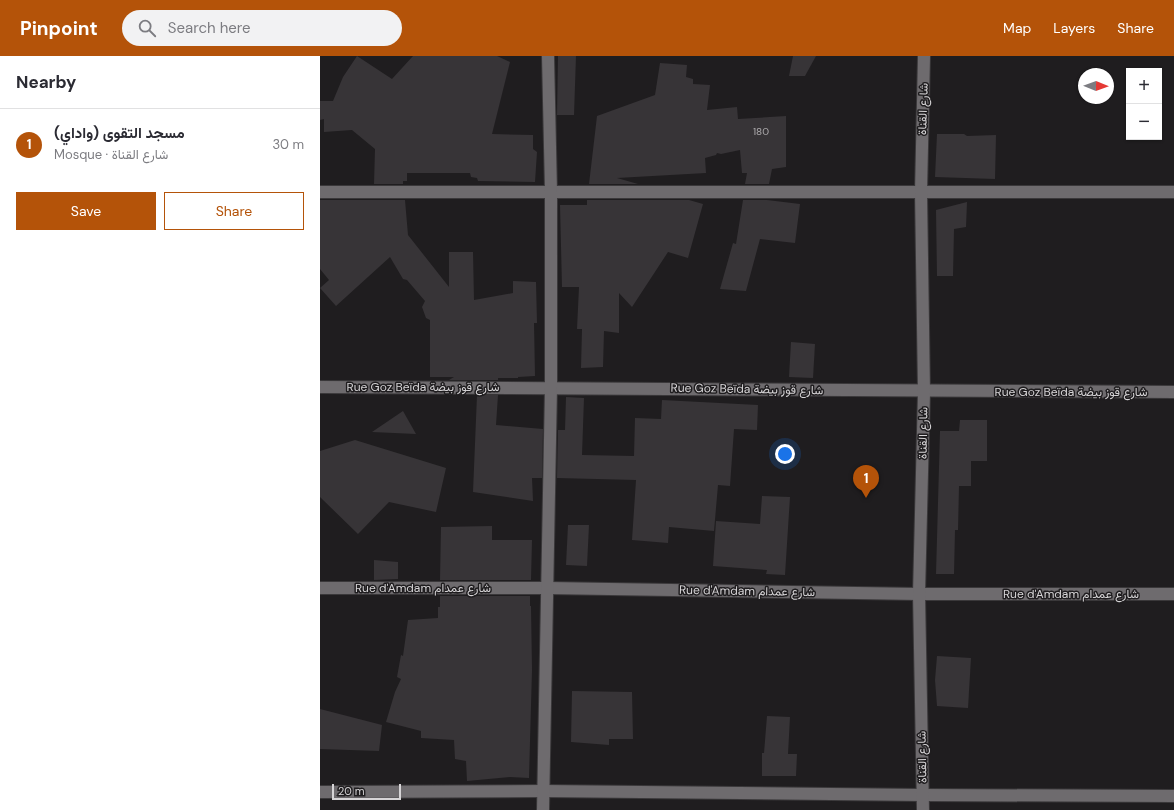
<!DOCTYPE html>
<html lang="en">
<head>
<meta charset="utf-8">
<style>
  body { margin:0; font-family:"DM Sans",Vazirmatn,sans-serif; background:#f2f2f3; color:#2b2b33 }
  .controls { position:absolute; right:12px; top:12px; display:grid; overflow:hidden; border-radius:0px; box-shadow:0 1px 3px #0004 }
  .controls button { width:36px; height:36px; display:grid; place-items:center; padding:0; border:0; border-bottom:1px solid #e1e1e2; background:#fff; color:#2b2b33; font:20px sans-serif }
  .compass { position:absolute; left:758px; top:12px; width:36px; height:36px; border-radius:50%; background:#fff; box-shadow:0 1px 3px #0004; rotate:91deg }
  .scale { position:absolute; left:12px; bottom:10px; width:69px; box-sizing:border-box; padding-left:4px; border:2px solid #d6d4d6; border-top:0; font-size:11px; line-height:14px; white-space:nowrap; color:#d6d4d6; -webkit-text-stroke:3px #1f1d1f; paint-order:stroke }
  .you { position:absolute; left:465px; top:398px; width:14px; height:14px; margin:-10px; border:3px solid #fff; border-radius:50%; background:#1a73e8; box-shadow:0 0 0 6px #1a73e833 }
  .badge { display:grid; place-items:center; width:26px; height:26px; border-radius:50%; background:#b45309; color:#fff; font-size:13px; font-weight:700 }
  .pin { position:absolute; translate:-50% -33px; filter:drop-shadow(0 1px 2px #0008) }
  .pin::after { content:''; position:absolute; top:21px; width:14px; height:12px; background:inherit; clip-path:polygon(0 0,100% 0,50% 100%) }
  .list { margin:0; padding:0; list-style:none }
  h2 { display:flex; justify-content:space-between; align-items:center; height:52px; margin:0; padding:0 16px; font-size:17px }
  h2 small { font-size:13px; font-weight:400; color:#7c7c81 }
  .list li { display:grid; grid-template-columns:26px 1fr auto; gap:12px; align-items:center; box-sizing:border-box; height:72px; padding:0 16px; border-top:1px solid #e1e1e2 }
  .list b { display:block; font-size:15px; white-space:nowrap }
  .list p { margin:0; font-size:13px; white-space:nowrap; color:#7c7c81 }
  .list em { font-size:13px; font-style:normal; color:#7c7c81 }
  .actions { display:flex; gap:8px; padding:12px 16px }
  .actions a { flex:1; padding:9px 0; border:1px solid #b45309; border-radius:0px; text-align:center; font-size:14px; color:#b45309 }
  .actions .main { background:#b45309; color:#fff }
  .icon { flex:none; width:22px; height:22px; fill:none; stroke:currentColor; stroke-width:2; stroke-linecap:round; stroke-linejoin:round }
  .map { position:relative; flex:none; width:854px; height:754px; overflow:hidden }
  header { display:flex; align-items:center; gap:24px; box-sizing:border-box; height:56px; padding:0 20px; background:#b45309; color:#fff }
  header strong { font-size:19px }
  nav { display:flex; gap:22px; margin-inline-start:auto; font-size:14px }
  .search { width:280px; height:36px; background:#f2f2f3; display:flex; align-items:center; gap:10px; box-sizing:border-box; padding:0 14px; border-radius:22px; color:#7c7c81; font-size:15px }
  main { display:flex }
  aside { flex:1; background:#fff }
  .map>svg:first-child { display:block }
</style>
</head>
<body>
<header>
<strong>Pinpoint</strong>
<div class="search"><svg class="icon" aria-label="search" viewBox="0 0 24 24"><circle cx="10" cy="10" r="6"/><path d="M15 15l6 6"/></svg>Search here</div>
<nav><a>Map</a><a>Layers</a><a>Share</a></nav>
</header>
<main>
<aside>
<h2>Nearby<small></small></h2>
<ul class="list">
<li><span class="badge">1</span><div><b>مسجد التقوى (واداي)</b><p>Mosque · شارع القناة</p></div><em>30 m</em></li>
</ul>
<div class="actions"><a class="main">Save</a><a>Share</a></div>
</aside>
<div class="map">
<svg width="854" height="754" viewBox="0 0 854 754">
  <rect width="100%" height="100%" fill="#1f1d1f"/>
  <g fill="#373437">
    <polygon points="37,0 72,23 93,0 177,0 190,6 172,78 213,79 213,93 217,96 215,126 158,125 157,122 151,121 150,117 87,117 87,125 83,125 83,128 54,128 55,93 32,74 4,76 4,63 0,64 0,45 13,45 23,21"/>
    <polygon points="238,0 256,0 254,59 237,59"/>
    <polygon points="473,0 496,0 485,20 469,20"/>
    <polygon points="340,7 367,9 366,21 373,23 373,28 390,29 387,54 417,51 418,63 466,60 466,111 452,113 449,128 425,128 427,117 422,117 420,94 401,98 397,97 396,99 385,102 386,117 297,122 318,128 269,128 277,60 335,39"/>
    <polygon points="617,78 644,78 647,80 676,79 675,123 615,121"/>
    <polygon points="0,144 85,144 88,179 129,231 129,196 153,196 154,244 193,237 193,225 216,226 217,267 214,267 215,320 198,321 198,322 178,322 178,324 129,324 134,321 110,321 110,264 106,262 102,251 105,245 87,224 83,223 70,201 16,250 0,232 9,224 0,213"/>
    <polygon points="267,144 369,144 383,148 368,202 348,196 312,251 299,237 299,277 284,275 283,311 261,312 262,273 257,273 259,231 242,231 240,149 267,149"/>
    <polygon points="423,144 447,144 480,148 475,187 440,183 426,235 400,233 413,187 416,188"/>
    <polygon points="647,146 646,171 634,173 633,220 617,220 616,154"/>
    <polygon points="471,286 495,288 493,322 469,321"/>
    <polygon points="157,339 178,339 176,369 223,373 222,422 212,422 213,445 153,436"/>
    <polygon points="246,341 264,342 262,399 314,400 315,362 341,363 342,344 438,349 437,374 414,373 410,430 398,429 394,475 349,471 348,487 312,484 316,424 237,422 238,374 245,374"/>
    <polygon points="83,355 96,378 52,376"/>
    <polygon points="640,364 667,364 667,405 651,405 651,430 639,430 638,474 635,474 634,518 616,518 620,375 639,375"/>
    <polygon points="35,384 126,412 116,456 69,446 38,478 0,441 0,395"/>
    <polygon points="442,440 470,441 465,519 446,518 447,514 393,510 396,465 440,468"/>
    <polygon points="248,469 269,469 267,510 246,509"/>
    <polygon points="172,470 172,484 212,484 211,524 120,524 121,471"/>
    <polygon points="54,504 78,506 78,523 54,524"/>
    <polygon points="120,540 210,540 210,550 211,550 212,614 209,722 190,721 147,725 146,705 135,703 134,684 101,682 101,675 66,666 75,636 81,623 77,621 81,599 83,600 88,564 118,562 118,551 120,551"/>
    <polygon points="617,600 651,602 648,652 617,650 615,624"/>
    <polygon points="252,635 312,636 313,683 289,683 289,689 251,686"/>
    <polygon points="0,653 62,669 59,695 0,693"/>
    <polygon points="447,660 470,661 468,698 477,698 476,720 442,720 442,697 444,697"/>
  </g>
  <g fill="none" stroke-linecap="round" stroke-linejoin="round">
    <defs>
      <g id="street">
        <polyline points="0,136 854,136"/>
        <path d="M0 331C285 331 569 336 854 336"/>
        <polyline points="0,532 228,532 599,538 854,538"/>
        <polyline points="0,736 223,735 603,739 854,740"/>
        <polyline points="223,754 231,331 231,136 228,0"/>
        <polyline points="603,754 599,538 604,336 601,136 604,0"/>
      </g>
    </defs>
    <use href="#street" stroke="#3a383a" stroke-width="14"/>
    <use href="#street" stroke="#6e6b6e" stroke-width="12"/>
  </g>
  <g text-anchor="middle" stroke-width="3" stroke-linejoin="round" paint-order="stroke">
    <g font-size="10" fill="#aeacae">
      <text x="441" y="79">180</text>
    </g>
    <g font-size="12" fill="#d6d4d6" stroke="#1f1d1f">
      <text transform="translate(603 53) rotate(-88)" y="4">شارع القناة</text>
      <text x="103" y="335">Rue Goz Beïda شارع قوز بيضة</text>
      <text transform="translate(427 333) rotate(1)" y="4">Rue Goz Beïda شارع قوز بيضة</text>
      <text x="751" y="340">Rue Goz Beïda شارع قوز بيضة</text>
      <text transform="translate(603 377) rotate(-89)" y="4">شارع القناة</text>
      <text x="103" y="536">Rue d'Amdam شارع عمدام</text>
      <text transform="translate(427 535) rotate(1)" y="4">Rue d'Amdam شارع عمدام</text>
      <text x="751" y="542">Rue d'Amdam شارع عمدام</text>
      <text transform="translate(602 701) rotate(-91)" y="4">شارع القناة</text>
    </g>
  </g>
</svg>
<div class="controls">
<button>+</button>
<button>−</button>
</div>
<svg class="compass" viewBox="-18 -18 36 36"><path d="M0-13l5 13h-10z" fill="#e53935"/><path d="M0 13l5-13h-10z" fill="#7c7c81"/></svg>
<div class="scale">20 m</div>
<div class="you"></div>
<div class="pin badge" style="left:546px;top:442px">1</div>
</div>
</main>
</body>
</html>
